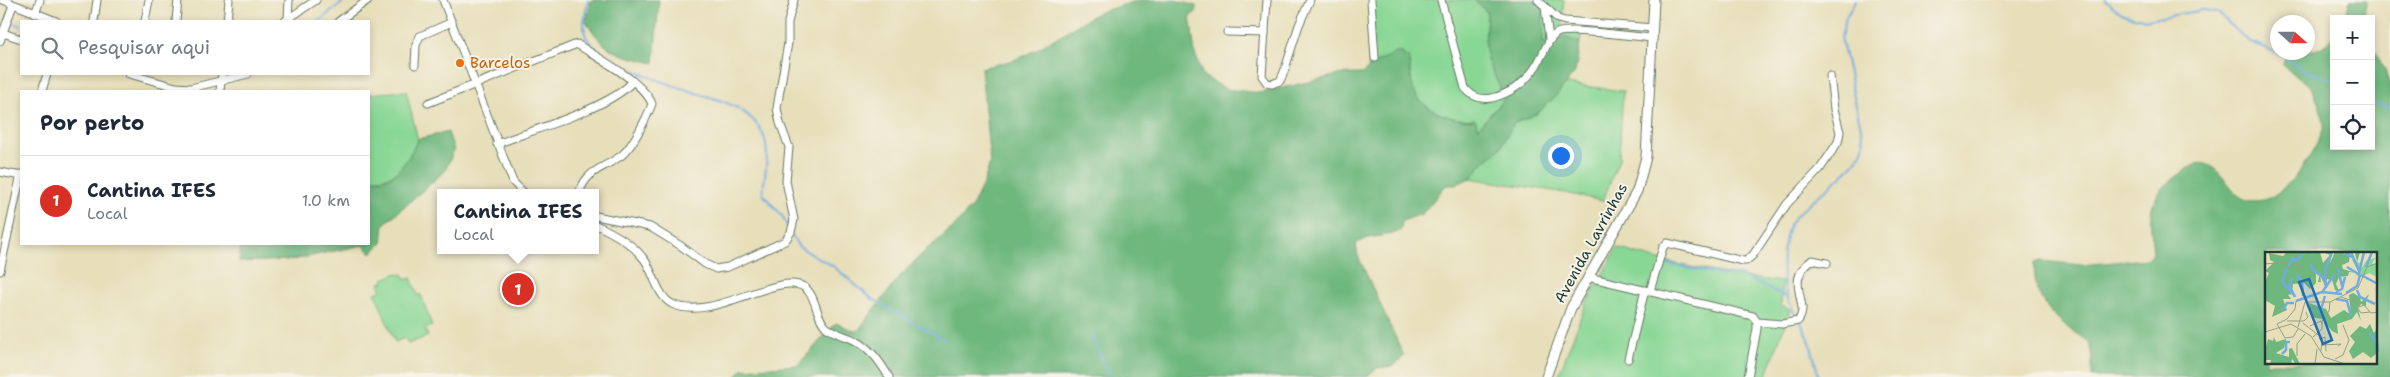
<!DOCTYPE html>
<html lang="pt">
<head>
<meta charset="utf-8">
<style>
  body { margin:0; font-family:"Shantell Sans",sans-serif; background:#f6f6f7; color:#1f2937 }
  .controls { position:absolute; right:15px; top:15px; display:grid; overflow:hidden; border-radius:0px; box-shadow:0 2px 8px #0003 }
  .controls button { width:45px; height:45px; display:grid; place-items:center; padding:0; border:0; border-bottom:1px solid #e0e1e3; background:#fff; color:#1f2937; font:25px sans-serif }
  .compass { position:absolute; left:2270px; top:15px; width:45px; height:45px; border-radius:50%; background:#fff; box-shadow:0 2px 8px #0003; rotate:111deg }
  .you { position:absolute; left:1560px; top:155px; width:18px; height:18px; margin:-12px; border:4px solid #fff; border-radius:50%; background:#1a73e8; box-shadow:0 0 0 8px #1a73e833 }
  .badge { display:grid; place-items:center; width:32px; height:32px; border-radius:50%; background:#d93025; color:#fff; font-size:16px; font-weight:700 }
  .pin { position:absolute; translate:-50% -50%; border:2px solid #fff; box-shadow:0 1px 5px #0006 }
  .popup { position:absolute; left:437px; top:189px; width:162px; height:65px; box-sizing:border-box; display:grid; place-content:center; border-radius:0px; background:#fff; filter:drop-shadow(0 1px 4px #0005); font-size:16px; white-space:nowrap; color:#747a83 }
  .popup b { font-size:19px; color:#1f2937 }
  .popup::after { content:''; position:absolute; left:50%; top:100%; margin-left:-10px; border:10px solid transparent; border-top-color:#fff }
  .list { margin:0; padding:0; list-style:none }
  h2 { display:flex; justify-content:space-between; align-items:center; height:65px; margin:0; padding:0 20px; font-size:21px }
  h2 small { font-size:16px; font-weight:400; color:#747a83 }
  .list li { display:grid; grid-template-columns:32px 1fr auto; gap:15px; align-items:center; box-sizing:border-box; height:90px; padding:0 20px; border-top:1px solid #e0e1e3 }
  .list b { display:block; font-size:19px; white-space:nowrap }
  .list p { margin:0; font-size:16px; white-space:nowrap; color:#747a83 }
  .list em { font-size:16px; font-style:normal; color:#747a83 }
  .icon { flex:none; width:28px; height:28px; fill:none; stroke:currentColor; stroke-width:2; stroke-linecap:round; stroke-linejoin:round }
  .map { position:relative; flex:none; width:2390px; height:377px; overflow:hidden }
  .search { position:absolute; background:#fff; box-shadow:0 2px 8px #0003; left:20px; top:20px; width:350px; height:55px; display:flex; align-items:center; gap:12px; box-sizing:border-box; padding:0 18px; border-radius:0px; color:#747a83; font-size:19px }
  .panel { position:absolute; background:#fff; box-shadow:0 2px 8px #0003; left:20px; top:90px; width:350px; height:155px; border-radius:0px }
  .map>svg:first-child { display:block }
</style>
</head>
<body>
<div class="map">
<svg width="2390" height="377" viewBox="0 0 2390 377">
  <rect width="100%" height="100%" fill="#f7f3e8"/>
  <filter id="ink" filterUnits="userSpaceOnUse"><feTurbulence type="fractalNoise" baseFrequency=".02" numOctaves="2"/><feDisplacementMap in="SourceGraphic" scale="10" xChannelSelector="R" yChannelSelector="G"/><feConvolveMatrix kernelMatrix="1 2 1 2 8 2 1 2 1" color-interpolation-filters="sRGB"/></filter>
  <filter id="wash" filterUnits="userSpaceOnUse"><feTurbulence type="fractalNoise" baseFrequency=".0096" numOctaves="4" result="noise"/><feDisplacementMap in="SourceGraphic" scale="20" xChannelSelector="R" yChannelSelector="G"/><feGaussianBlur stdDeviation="1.12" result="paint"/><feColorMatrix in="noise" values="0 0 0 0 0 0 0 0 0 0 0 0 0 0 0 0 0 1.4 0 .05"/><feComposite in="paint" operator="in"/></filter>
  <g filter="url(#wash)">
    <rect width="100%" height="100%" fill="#e7dfba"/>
    <g fill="#89d795" stroke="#548a64">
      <path d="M1374 0H1474L1487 12 1485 45 1487 60 1505 98 1478 128 1475 119C1455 122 1425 112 1415 93 1410 82 1410 69 1409 58L1399 52 1375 63 1368 69 1372 47Z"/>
      <polygon points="1536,0 1564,0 1562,24 1564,27 1577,28 1581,35 1580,43 1564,37 1542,44 1543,5"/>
      <polygon points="1566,84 1623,91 1619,159 1603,201 1560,192 1469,178 1482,163 1499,150 1513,124 1538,113"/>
      <path d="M406 91 418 140C403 168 403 176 370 180L369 94Z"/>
      <path d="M1617 248C1672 265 1725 275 1782 282L1781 306 1790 310 1766 377H1558L1585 306Z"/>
      <polygon points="398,273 399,275 403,274 406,280 411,278 418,295 421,295 432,326 425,329 428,336 408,344 405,338 395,342 375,293 382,290 379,283 384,282 383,279"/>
    </g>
    <g fill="#6eb87e" stroke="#467a59" fill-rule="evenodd">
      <path d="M591 0H659L654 63C618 54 606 54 586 21Z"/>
      <path d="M1139 0H1175L1196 6V12L1190 16 1195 54 1203 76 1226 89 1260 93 1343 74H1362L1375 63 1398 52 1409 58C1410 69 1410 82 1415 93 1425 112 1455 122 1475 119L1478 128 1505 98 1487 60 1485 45 1487 12 1474 0H1536L1543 4V43L1564 37 1580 43 1575 72 1554 98 1538 113 1513 124 1499 150 1482 163 1472 177 1455 185H1446L1422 214 1402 221 1401 230C1388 239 1369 233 1356 244L1358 256 1404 356 1394 366 1377 368 1366 377H736L742 369 798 365 836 323 857 332 901 275 926 250 955 226 973 205 983 184 990 163 981 68 1014 60 1036 50 1097 13Z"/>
      <polygon points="2350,0 2367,0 2362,19 2345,19"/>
      <path d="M2334 36V146H2371V46L2385 70 2390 87V377H2092C2092 367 2093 351 2088 343 2084 338 2077 334 2072 331 2048 311 2032 296 2035 263L2041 261 2081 265 2147 259 2153 255C2151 215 2142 199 2182 173 2189 168 2196 161 2205 164 2229 171 2229 207 2263 200 2287 195 2320 147 2324 125 2325 120 2315 93 2312 89 2305 79 2292 74 2283 65L2285 56C2303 52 2322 53 2334 36ZM2376 253V363H2266V253Z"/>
      <path d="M448 132 454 150 445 171 384 224 382 243 371 253 363 245 292 260 239 262 241 244H369V179C396 185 407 160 418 139Z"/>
    </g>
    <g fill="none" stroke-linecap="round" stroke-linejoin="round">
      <g stroke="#71abe1" stroke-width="2">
        <path d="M588 0C586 11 582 23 585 34 593 59 665 83 690 91 717 100 749 105 763 134 771 152 764 175 763 194L782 216 788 227"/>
        <polyline points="2104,0 2123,14 2146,20 2203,10 2217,12 2248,41 2280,54 2303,70 2334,80"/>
        <polyline points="319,21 346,0"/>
        <polyline points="9,22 21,26"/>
        <polyline points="2371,102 2390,108"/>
        <polyline points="792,236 799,247 833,266 871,298 944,340"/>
        <polyline points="1664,263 1721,275 1740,275 1785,296"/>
        <path d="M1797 317C1778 288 1780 257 1789 225 1802 202 1863 170 1864 142L1841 37 1846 17 1856 0"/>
        <polyline points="1800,321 1809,339 1819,377"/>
        <polyline points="1091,334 1110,377"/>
      </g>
    </g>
  </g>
  <g filter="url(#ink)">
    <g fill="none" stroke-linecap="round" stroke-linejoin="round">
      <defs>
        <g id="minor">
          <polyline points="3,0 56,21"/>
          <polyline points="443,0 513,182 524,193"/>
          <polyline points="1267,0 1262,76 1267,83 1272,84 1280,81 1284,72 1299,25 1310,0"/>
          <polyline points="1371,0 1375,58"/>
          <path d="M1441 0 1465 88C1472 97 1480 100 1492 98 1516 92 1532 77 1542 55 1546 47 1549 38 1557 33 1569 27 1636 37 1653 38"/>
          <polyline points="1538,0 1558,19 1565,21 1653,28"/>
          <polyline points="1545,7 1549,39"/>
          <polyline points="35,14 40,0"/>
          <polyline points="288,19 289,0"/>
          <polyline points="94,21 97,0"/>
          <polyline points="145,21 149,0"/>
          <polyline points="176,21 178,0"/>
          <polyline points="227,21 229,0"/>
          <polyline points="285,21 316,0"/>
          <polyline points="339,21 368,0"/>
          <polyline points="0,32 21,39"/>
          <polyline points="1227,32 1265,33"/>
          <polyline points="0,41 13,5"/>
          <polyline points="415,65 416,45 420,36 452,22"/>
          <polyline points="129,74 176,87 191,88 248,74"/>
          <polyline points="42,91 47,74"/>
          <polyline points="220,91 222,74"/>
          <path d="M428 103 577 44C596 57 644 82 652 104 647 117 633 146 622 155 604 169 588 168 579 193"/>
          <path d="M497 144C532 130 610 108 632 82"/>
          <polyline points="0,172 21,176"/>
          <polyline points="596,216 650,227 681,246 705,264 716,269 728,267 785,241 791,232 794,220 786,181 789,147 780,123 777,108 788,43 788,22 794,0"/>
          <path d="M596 225C614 233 632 243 644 259 654 272 657 296 672 304 711 323 778 271 804 287 817 296 815 316 826 327 832 332 842 335 850 338 869 346 879 360 889 377"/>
          <polyline points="0,271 21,174"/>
          <polyline points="1588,277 1753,316 1757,322 1757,329 1748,377"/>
          <polyline points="1650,291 1663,247 1667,243 1743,261 1746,261 1753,255 1787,204 1820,169 1838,142 1840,132 1834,109 1830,76"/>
          <path d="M1757 322 1782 324 1798 321C1812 303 1782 281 1812 260L1827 263"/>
          <polyline points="1628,359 1645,290"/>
        </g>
        <polyline id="tertiary" points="1546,377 1571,308 1637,191 1646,157 1654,0"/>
      </defs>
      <use href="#minor" stroke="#657663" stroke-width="9"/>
      <use href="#tertiary" stroke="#657663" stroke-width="11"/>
      <use href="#minor" stroke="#fff" stroke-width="7"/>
      <use href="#tertiary" stroke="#fff" stroke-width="9"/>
    </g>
  </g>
  <circle fill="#e8710a" stroke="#f7f3e8" stroke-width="2" cx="460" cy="63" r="5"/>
  <g text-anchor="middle" stroke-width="4" stroke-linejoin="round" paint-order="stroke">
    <g font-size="15" fill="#c56008" stroke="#f7f3e8" text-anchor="start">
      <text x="470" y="68">Barcelos</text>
    </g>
    <g font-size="15" fill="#1f3d34" stroke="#f7f3e8">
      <text transform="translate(1591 243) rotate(-61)" y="5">Avenida Lavrinhas</text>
    </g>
  </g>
  <g transform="translate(2265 252)">
    <rect width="112" height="112" fill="#e7dfba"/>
    <path d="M89 3V8L96 12 95 18 102 8 110 6 107 12 112 11V25L104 21 97 25 90 23 95 22 87 8Z" fill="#89d795"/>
    <path d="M22 0H55L58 11 65 3 58 0H67L65 11 70 0H80L78 3 81 0H95L92 10 90 1H85L84 10 77 13 78 17 91 21 84 20 83 24 74 25 71 32 74 39 70 38 67 28 62 27 60 34 55 23 56 30H53L55 21H51V31L45 37 39 31 28 32 27 42 23 43 26 47H18L22 58 7 65 10 54 0 48V30L4 21 0 19 9 10 5 8 4 1 18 4ZM88 41 95 45 96 50 104 42 102 47 105 50 101 48V54L96 52 93 56 96 69 92 60 87 67 72 72 73 82 67 79 57 67 50 66 46 62 44 51 61 57 66 66 79 58 86 63 84 43ZM105 72 109 81 112 77V101L106 106 98 100 88 107 84 99 90 90 85 84 95 74 101 77ZM9 85 11 90 21 87 19 96 11 101 24 105V97L27 96 35 112H31L27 107 26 112H5L6 108H0V87L1 95 3 87 8 89Z" fill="#6eb87e"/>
    <path fill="none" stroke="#71abe1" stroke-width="2.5" d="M86 0 94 19M80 2 88 5 91 12M46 11 47 17 60 27M23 14 28 6 31 9 38 2M82 15 95 23M101 15 107 0M22 16 17 30 30 44M73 16 77 34M94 21 99 0M31 22 37 29 38 44M96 23 113 32M28 26 24 33 30 45M61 36 60 19 67 0M92 38 95 45 110 52M58 39 69 23M71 40 77 37 80 25M81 41 92 34 95 23M71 47 82 49 86 64M31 49 57 40 77 42M18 58 22 51H29M55 61 60 44M105 81 112 91 113 100M17 102 21 98V90H25"/>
    <path fill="none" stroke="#979e84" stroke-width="1" d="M0 12 20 10 24 16 28 11 37 14 31 19M93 36 102 15 113 11M76 45 91 50 94 55 99 53 106 61 113 60M31 49 30 57 22 67 12 72 20 86 28 85 33 77M40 50H65M65 50 93 36M92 55 96 61 105 60M22 69H39L43 65 41 60M38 71 57 86 56 99M45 74 56 69 57 72M33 75 40 50M0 80 26 72 46 84 59 105 80 112M48 85 57 77V69L64 59 65 50M54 87 60 85 61 99M58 93 76 92 73 94M32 104V92L40 82M70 107 78 103 84 88 78 73M50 112 52 97"/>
    <path fill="#1f6fb2" fill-opacity="0.15" stroke="#1f6fb2" stroke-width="2.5" d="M44 27 67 88 58 92 34 30Z"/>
    <rect width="112" height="112" fill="none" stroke="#1f3d34" stroke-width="2.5"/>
  </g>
</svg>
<div class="controls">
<button>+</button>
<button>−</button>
<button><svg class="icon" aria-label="locate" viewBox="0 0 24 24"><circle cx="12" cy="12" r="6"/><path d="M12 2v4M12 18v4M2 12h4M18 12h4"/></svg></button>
</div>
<svg class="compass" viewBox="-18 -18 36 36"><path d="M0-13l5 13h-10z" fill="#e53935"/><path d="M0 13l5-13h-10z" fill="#747a83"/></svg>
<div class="you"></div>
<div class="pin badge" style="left:518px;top:289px">1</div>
<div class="popup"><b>Cantina IFES</b>Local</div>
<div class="search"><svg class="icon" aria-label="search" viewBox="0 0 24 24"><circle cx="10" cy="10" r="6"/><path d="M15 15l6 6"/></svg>Pesquisar aqui</div>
<section class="panel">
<h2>Por perto<small></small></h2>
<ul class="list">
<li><span class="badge">1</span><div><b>Cantina IFES</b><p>Local</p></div><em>1.0 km</em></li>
</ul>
</section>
</div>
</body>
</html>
